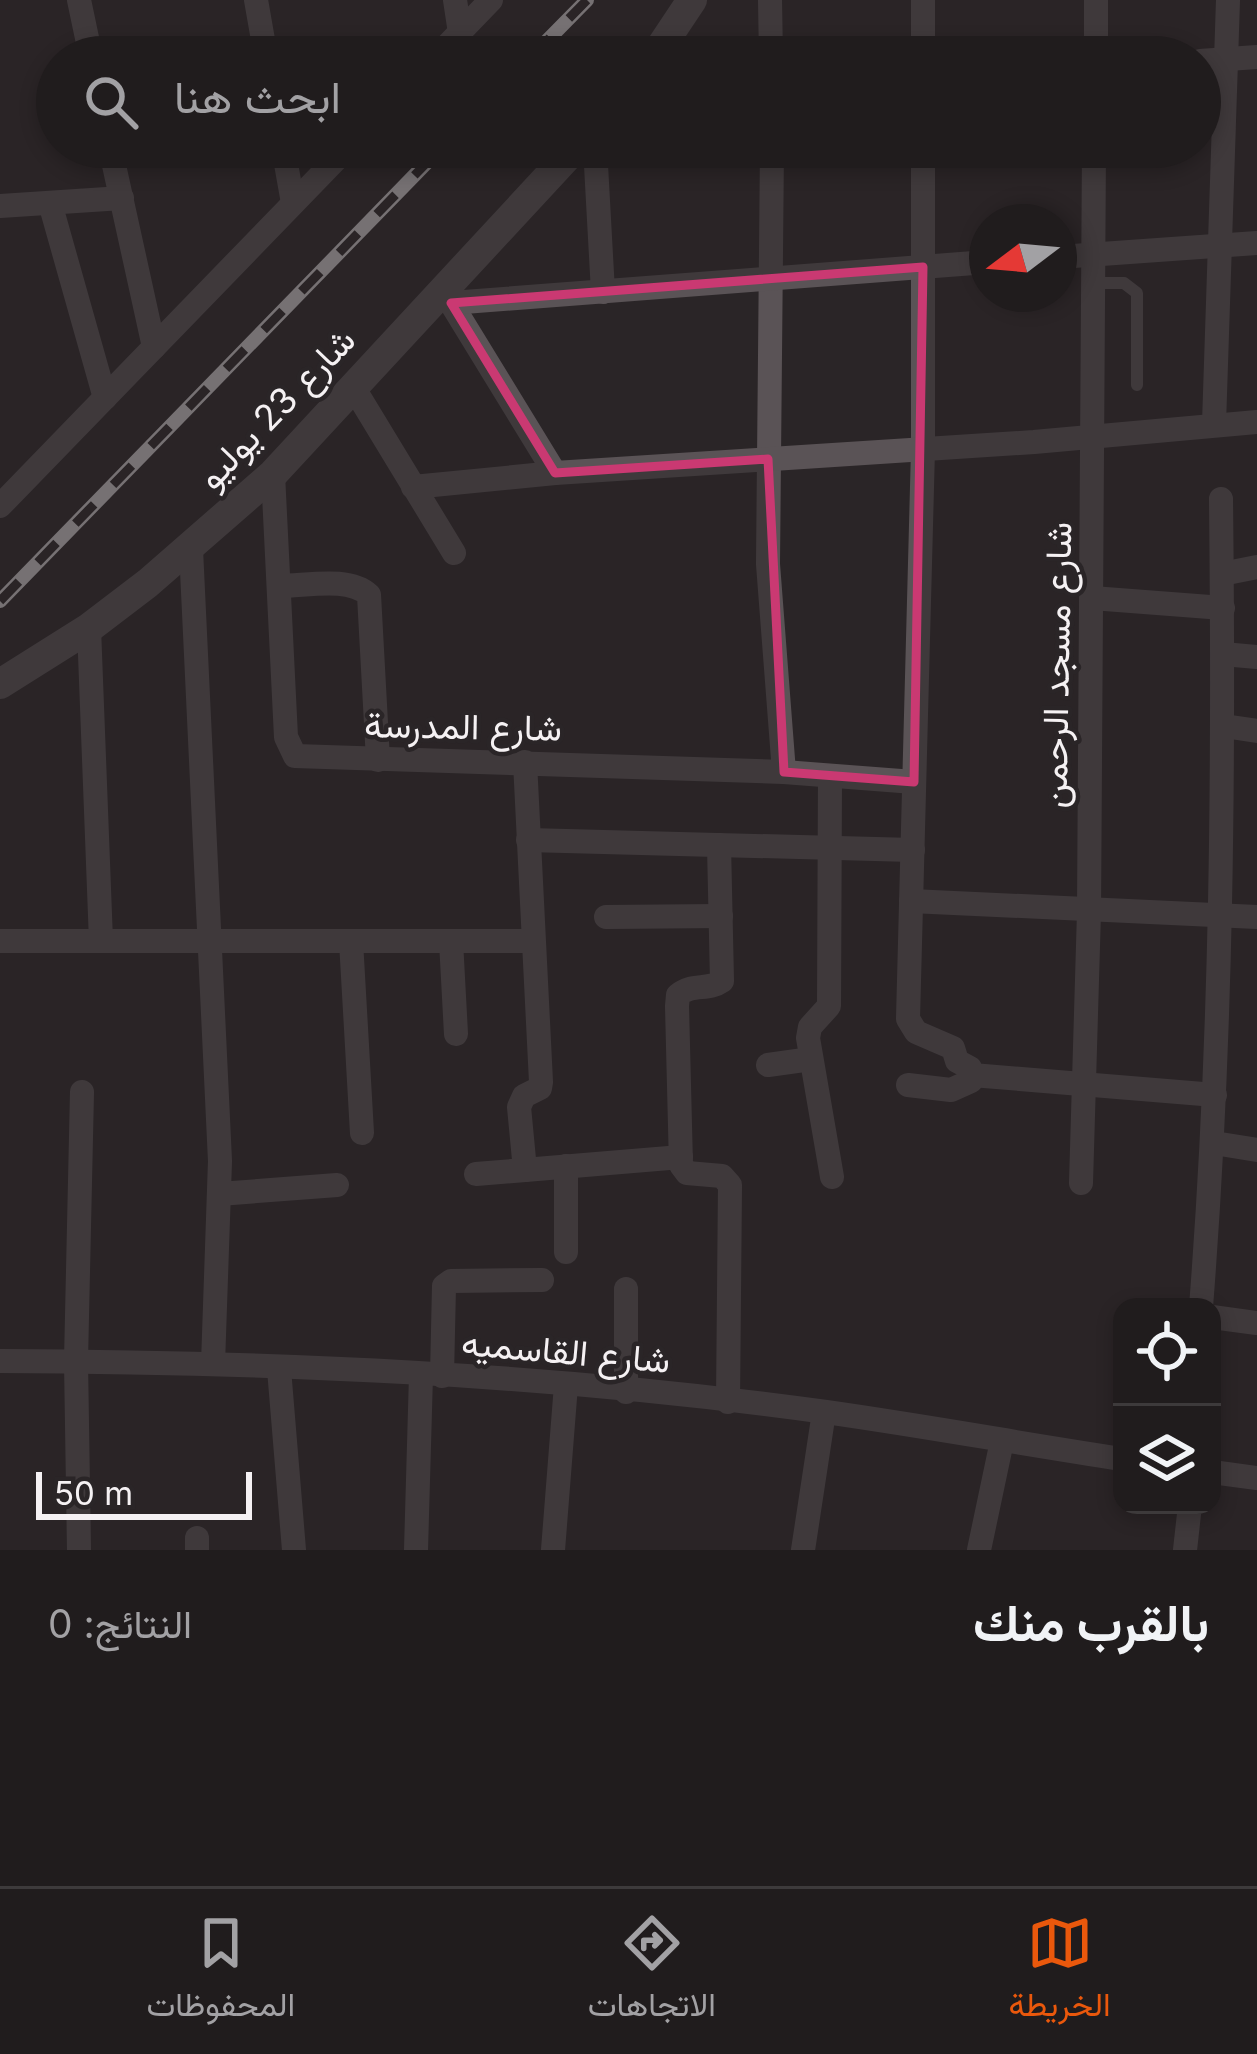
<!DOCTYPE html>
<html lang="ar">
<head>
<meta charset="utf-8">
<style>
  body { margin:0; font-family:Inter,Vazirmatn,sans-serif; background:#282526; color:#f1f3f6; direction:rtl }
  .controls { position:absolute; right:36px; bottom:36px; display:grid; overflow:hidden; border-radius:24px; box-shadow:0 6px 18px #0003 }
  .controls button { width:108px; height:108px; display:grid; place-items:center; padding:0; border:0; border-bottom:3px solid #3d3a3b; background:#201c1d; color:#f1f3f6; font:60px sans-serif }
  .compass { position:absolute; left:969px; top:204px; width:108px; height:108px; border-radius:50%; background:#201c1d; box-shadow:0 6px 18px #0003; rotate:254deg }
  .scale { position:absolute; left:36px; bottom:30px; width:216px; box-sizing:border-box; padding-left:12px; border:6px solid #f5f1f3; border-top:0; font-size:33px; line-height:42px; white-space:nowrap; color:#f5f1f3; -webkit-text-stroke:9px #2a2527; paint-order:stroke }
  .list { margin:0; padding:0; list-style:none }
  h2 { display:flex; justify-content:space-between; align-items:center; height:156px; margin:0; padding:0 48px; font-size:51px }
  h2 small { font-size:39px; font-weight:400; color:#a2a1a4 }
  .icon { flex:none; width:66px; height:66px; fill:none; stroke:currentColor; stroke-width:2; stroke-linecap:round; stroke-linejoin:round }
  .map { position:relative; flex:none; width:1257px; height:1550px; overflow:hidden; direction:ltr }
  .search { position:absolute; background:#201c1d; box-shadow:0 6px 18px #0003; left:36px; right:36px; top:36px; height:132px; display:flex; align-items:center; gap:30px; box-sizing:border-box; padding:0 42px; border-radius:66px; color:#a2a1a4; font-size:45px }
  .sheet { height:336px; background:#201c1d }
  nav { display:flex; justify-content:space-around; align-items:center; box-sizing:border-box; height:168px; border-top:3px solid #3d3a3b; background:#201c1d; font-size:33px; color:#a2a1a4 }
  nav a { display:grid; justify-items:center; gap:6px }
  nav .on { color:#ea580c }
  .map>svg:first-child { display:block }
</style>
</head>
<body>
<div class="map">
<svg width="1257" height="1550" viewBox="0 0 1257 1550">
  <rect width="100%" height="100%" fill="#2a2527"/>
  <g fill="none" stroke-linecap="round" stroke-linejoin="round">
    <polyline stroke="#5a5356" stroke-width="12" points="1093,283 1124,283 1137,293 1137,385"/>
    <g stroke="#5a5356" stroke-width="24">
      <polyline points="79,0 91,57"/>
      <polyline points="256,0 266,57"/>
      <polyline points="455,0 460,33"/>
      <polyline points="770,0 771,57"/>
      <polyline points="923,0 923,57"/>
      <polyline points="436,57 491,0"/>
      <polyline points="1096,57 1096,0"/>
      <polyline points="1200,61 1257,57"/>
      <polyline points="110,147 154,347"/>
      <polyline points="283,147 293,203"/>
      <polyline points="595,147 603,292"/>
      <polyline points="772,147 768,564 784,772"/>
      <polyline points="923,147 923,449 908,1019 916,1032 953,1048 957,1061 970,1068 972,1075 1215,1095"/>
      <polyline points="50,203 105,398"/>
      <polyline points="0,206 122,198"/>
      <polyline points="1059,257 1257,243"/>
      <polyline points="446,295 555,473"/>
      <polyline points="451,303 987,262"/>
      <polyline points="352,385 454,553"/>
      <polyline points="1214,424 1228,0"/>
      <polyline points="273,474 286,737 295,756 784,772 914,782"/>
      <polyline points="413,487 555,473 1034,442 1257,422"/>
      <polyline points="0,506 348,147"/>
      <polyline points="191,549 220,1161 213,1364"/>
      <polyline points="1222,574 1257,567"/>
      <path d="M280 586C306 586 349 576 369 595L378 760"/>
      <polyline points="1092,598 1223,608"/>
      <polyline points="89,628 101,941"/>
      <polyline points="1223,654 1257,657"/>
      <polyline points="1224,726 1257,731"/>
      <polyline points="830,776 829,1006 810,1027 808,1038 832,1177"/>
      <polyline points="528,840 913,850"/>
      <path d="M719 845 722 981C708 991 692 983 678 995L677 1006 681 1165 687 1173 722 1176 730 1185 728 1402"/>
      <polyline points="911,901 1257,917"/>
      <polyline points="606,917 721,916"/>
      <polyline points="0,941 533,941"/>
      <polyline points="351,941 362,1133"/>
      <polyline points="451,941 456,1034"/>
      <polyline points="768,1065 811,1059"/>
      <polyline points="908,1085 951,1090 971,1081 972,1075"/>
      <polyline points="1214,1143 1257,1150"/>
      <polyline points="525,1170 519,1107 524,1096 540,1088 541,1082 525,762"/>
      <polyline points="476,1174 681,1157"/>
      <polyline points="1081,1183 1089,912 1094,147"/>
      <polyline points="219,1194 337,1185"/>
      <polyline points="566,1252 566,1166"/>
      <polyline points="626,1289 626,1392"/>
      <path d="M1201 1307C1222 1038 1224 769 1221 499"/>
      <polyline points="1212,1317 1257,1323"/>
      <path d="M0 1361C275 1362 553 1374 826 1412 925 1426 1023 1444 1122 1459"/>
      <polyline points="279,1369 294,1550"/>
      <polyline points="442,1376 444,1286 451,1281 542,1280"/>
      <polyline points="1212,1472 1257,1478"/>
      <polyline points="197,1538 197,1550"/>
      <polyline points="79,1550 76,1361 82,1092"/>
      <polyline points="416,1550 421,1375"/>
      <polyline points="553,1550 566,1385"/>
      <polyline points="803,1550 824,1412"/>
      <polyline points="979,1550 1002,1441"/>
      <polyline points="1185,1550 1190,1505"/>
    </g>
    <g stroke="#5a5356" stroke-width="30">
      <polyline points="654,57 692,0"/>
      <polyline points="0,684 89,628 148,583 273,474 576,147"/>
    </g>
    <defs>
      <g id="rail">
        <polyline points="531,57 587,0"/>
        <polyline points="0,601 442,147"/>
      </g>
    </defs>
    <use href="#rail" stroke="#d2ced0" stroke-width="14"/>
    <use href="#rail" stroke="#2a2527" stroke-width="9" stroke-dasharray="27" stroke-linecap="butt"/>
  </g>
  <path d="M0 0H1257V1550H0ZM923 267 914 782 784 772 768 459 555 473 451 303Z" fill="#2a2527" fill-opacity=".55" fill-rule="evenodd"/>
  <path fill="none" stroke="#ca3972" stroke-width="9" stroke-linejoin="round" d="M923 267 914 782 784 772 768 459 555 473 451 303Z"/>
  <g text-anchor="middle" stroke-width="9" stroke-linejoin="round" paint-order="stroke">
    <g font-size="36" fill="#f5f1f3" stroke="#2a2527">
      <text transform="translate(276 408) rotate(-46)" y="13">شارع 23 يوليو</text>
      <text transform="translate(1056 665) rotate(-89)" y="13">شارع مسجد الرحمن</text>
      <text transform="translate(463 726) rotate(1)" y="13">شارع المدرسة</text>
      <text transform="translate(566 1351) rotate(5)" y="13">شارع القاسميه</text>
    </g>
  </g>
</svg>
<div class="controls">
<button><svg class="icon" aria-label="locate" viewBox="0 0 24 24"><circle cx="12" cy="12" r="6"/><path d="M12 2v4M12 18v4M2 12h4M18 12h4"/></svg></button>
<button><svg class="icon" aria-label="layers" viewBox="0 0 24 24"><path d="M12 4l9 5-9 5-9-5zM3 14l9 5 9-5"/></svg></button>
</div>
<svg class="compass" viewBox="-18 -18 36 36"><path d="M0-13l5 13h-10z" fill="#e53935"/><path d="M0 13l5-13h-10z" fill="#a2a1a4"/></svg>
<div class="scale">50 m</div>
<div class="search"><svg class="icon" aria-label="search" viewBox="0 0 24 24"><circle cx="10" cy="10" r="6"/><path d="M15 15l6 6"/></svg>ابحث هنا</div>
</div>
<section class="sheet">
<h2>بالقرب منك<small>النتائج: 0</small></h2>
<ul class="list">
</ul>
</section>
<nav>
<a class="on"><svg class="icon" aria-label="map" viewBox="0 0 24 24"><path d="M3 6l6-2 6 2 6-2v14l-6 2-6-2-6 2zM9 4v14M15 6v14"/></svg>الخريطة</a>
<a><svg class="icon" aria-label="directions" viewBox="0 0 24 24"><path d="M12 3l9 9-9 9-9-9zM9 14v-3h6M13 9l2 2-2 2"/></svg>الاتجاهات</a>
<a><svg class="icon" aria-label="saved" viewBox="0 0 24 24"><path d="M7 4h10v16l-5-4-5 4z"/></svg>المحفوظات</a>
</nav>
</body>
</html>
